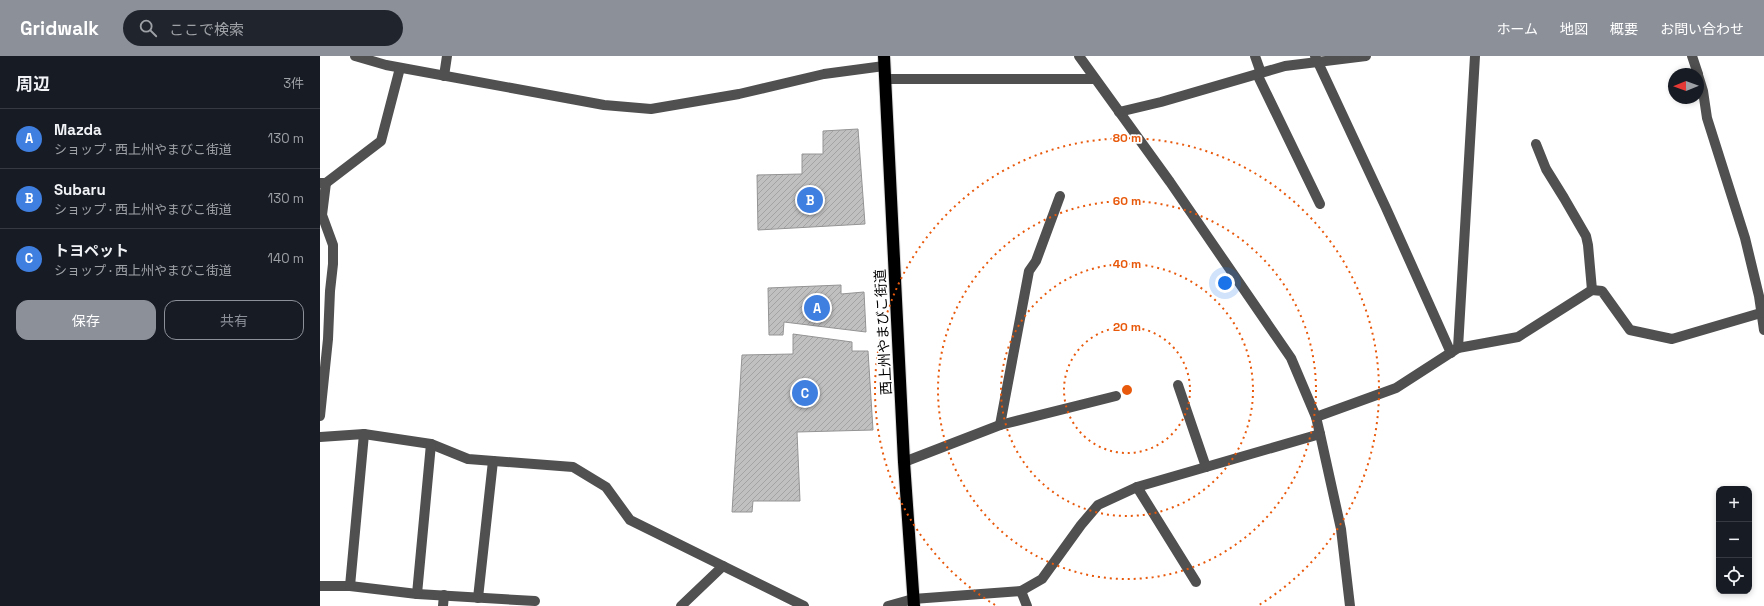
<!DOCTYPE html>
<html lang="ja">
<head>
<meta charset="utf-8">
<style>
  body { margin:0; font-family:"Space Grotesk","Noto Sans JP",sans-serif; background:#20242c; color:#f1f3f6 }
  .controls { position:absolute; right:12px; bottom:12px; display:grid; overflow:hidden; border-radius:8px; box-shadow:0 2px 6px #0003 }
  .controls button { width:36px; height:36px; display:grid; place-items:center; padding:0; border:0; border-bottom:1px solid #363941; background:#171b24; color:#f1f3f6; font:20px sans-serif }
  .compass { position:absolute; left:1348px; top:12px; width:36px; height:36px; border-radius:50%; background:#171b24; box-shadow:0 2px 6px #0003; rotate:269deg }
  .you { position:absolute; left:905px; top:227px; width:14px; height:14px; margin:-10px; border:3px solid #fff; border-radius:50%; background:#1a73e8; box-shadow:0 0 0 6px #1a73e833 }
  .badge { display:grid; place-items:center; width:26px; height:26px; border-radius:50%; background:#8c9099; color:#fff; font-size:13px; font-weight:700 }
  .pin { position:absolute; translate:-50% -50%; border:2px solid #fff; box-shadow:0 1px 4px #0006 }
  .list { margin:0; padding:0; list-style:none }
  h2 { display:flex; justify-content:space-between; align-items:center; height:52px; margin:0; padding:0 16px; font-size:17px }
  h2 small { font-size:13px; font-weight:400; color:#9ea1a6 }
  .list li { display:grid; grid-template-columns:26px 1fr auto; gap:12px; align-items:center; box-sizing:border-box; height:60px; padding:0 16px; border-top:1px solid #363941 }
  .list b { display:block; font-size:15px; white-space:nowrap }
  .list p { margin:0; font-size:13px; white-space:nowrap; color:#9ea1a6 }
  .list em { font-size:13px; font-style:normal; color:#9ea1a6 }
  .actions { display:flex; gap:8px; padding:12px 16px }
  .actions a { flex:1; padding:9px 0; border:1px solid #8c9099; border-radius:12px; text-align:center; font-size:14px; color:#8c9099 }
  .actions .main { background:#8c9099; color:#fff }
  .icon { flex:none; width:22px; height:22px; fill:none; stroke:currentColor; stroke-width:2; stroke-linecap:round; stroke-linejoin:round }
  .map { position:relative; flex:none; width:1444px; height:550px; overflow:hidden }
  header { display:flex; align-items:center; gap:24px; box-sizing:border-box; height:56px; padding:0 20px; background:#8c9099; color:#fff }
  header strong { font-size:19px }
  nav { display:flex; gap:22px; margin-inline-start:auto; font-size:14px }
  .search { width:280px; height:36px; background:#20242c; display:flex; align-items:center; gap:10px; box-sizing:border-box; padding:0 14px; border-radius:22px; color:#9ea1a6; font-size:15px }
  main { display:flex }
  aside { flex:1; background:#171b24 }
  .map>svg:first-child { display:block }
</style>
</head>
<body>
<header>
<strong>Gridwalk</strong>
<div class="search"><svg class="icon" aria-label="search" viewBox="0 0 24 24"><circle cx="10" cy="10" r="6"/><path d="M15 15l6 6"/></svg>ここで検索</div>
<nav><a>ホーム</a><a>地図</a><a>概要</a><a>お問い合わせ</a></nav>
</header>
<main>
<aside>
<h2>周辺<small>3件</small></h2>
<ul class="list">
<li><span class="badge" style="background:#3f7fe0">A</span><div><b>Mazda</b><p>ショップ · 西上州やまびこ街道</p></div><em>130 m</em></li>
<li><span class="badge" style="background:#3f7fe0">B</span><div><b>Subaru</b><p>ショップ · 西上州やまびこ街道</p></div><em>130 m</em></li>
<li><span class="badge" style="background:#3f7fe0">C</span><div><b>トヨペット</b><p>ショップ · 西上州やまびこ街道</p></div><em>140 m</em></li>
</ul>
<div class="actions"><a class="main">保存</a><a>共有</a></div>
</aside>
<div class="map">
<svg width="1444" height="550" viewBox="0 0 1444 550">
  <defs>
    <pattern id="building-hatch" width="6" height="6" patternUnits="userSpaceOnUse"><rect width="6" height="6" fill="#c0c0c0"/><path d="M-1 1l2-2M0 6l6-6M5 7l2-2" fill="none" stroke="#a3a3a3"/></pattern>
  </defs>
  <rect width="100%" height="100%" fill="#fff"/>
  <g fill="url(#building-hatch)" stroke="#949494">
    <polygon points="538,73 545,168 438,174 437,119 482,118 482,98 503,98 503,75"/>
    <polygon points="521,229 521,238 544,236 546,276 464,266 463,279 449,279 448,232"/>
    <polygon points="473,278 532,286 532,295 548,295 553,374 477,376 480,445 433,445 432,456 412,456 422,299 473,298"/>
  </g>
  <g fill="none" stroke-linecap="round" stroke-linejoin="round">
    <defs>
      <polyline id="highway" points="564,0 584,406 594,550"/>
    </defs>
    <use href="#highway" stroke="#dbdbdb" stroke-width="14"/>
    <g stroke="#505050" stroke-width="10">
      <polyline points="35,0 66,9 284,49 331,53 419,38 504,18 564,10"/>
      <polyline points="759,0 850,126 971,302 996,361 1000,378 1021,473 1030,550"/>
      <polyline points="935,0 941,17"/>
      <polyline points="995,0 1066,152 1131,297"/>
      <polyline points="1372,0 1378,18"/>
      <polyline points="937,18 1000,148"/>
      <polyline points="1378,19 1383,35 1387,62 1425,182 1439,240 1444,274"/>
      <polyline points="124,20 127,0"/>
      <polyline points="565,23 775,23"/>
      <polyline points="799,56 841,46 965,10 1046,0"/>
      <polyline points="1216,88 1226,113 1244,142 1266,180 1268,189 1272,234"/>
      <polyline points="0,127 6,127 61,85 80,12"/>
      <polyline points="1138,292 1155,0"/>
      <polyline points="858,329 886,411"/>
      <polyline points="0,360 8,283 10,235 13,208 13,189 2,159 6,127"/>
      <polyline points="996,361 1076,332 1138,292 1198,281 1272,234 1282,235 1310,274 1352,283 1444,256"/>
      <polyline points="680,369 709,215 716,205 740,140"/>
      <polyline points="0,381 44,378 111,388 148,403 253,411 286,431 310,464 484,550"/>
      <polyline points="584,406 680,369 796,340"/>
      <polyline points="817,431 876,526"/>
      <polyline points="0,530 30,530 97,538 215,545"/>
      <polyline points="30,530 44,378"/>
      <polyline points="701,535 707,550"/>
      <polyline points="97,538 111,388"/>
      <polyline points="158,542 173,405"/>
      <polyline points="123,550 124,539"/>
      <polyline points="361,550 403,510"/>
      <polyline points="568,550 593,543 701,535 722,523 761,469 778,449 817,431 1000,378"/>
    </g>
    <use href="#highway" stroke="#000" stroke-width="12"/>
  </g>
  <g fill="none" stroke="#e8590c" stroke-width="2" stroke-dasharray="2 4">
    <circle cx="807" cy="334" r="63"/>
    <circle cx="807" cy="334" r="126"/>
    <circle cx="807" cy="334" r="189"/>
    <path d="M675 549A252 252 0 1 1 939 549"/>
  </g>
  <g text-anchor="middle" stroke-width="3.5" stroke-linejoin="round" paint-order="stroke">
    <g font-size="14" fill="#000" stroke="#fff">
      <text transform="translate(563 276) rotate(-93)" y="5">西上州やまびこ街道</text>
    </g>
  </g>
  <circle cx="807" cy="334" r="6" fill="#e8590c" stroke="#fff" stroke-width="2"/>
  <g font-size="12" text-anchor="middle" font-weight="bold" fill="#e8590c" stroke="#fff" stroke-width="3.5" stroke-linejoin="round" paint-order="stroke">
    <text x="807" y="86">80 m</text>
    <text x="807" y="149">60 m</text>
    <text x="807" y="212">40 m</text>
    <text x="807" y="275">20 m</text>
  </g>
</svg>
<div class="controls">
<button>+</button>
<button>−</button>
<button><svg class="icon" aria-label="locate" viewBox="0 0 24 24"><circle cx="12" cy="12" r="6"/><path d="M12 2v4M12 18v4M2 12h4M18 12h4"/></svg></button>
</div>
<svg class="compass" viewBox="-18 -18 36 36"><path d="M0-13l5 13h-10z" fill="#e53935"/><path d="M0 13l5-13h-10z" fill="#9ea1a6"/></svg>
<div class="you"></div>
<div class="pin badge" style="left:497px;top:252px;background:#3f7fe0">A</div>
<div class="pin badge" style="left:490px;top:144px;background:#3f7fe0">B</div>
<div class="pin badge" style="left:485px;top:337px;background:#3f7fe0">C</div>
</div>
</main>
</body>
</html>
